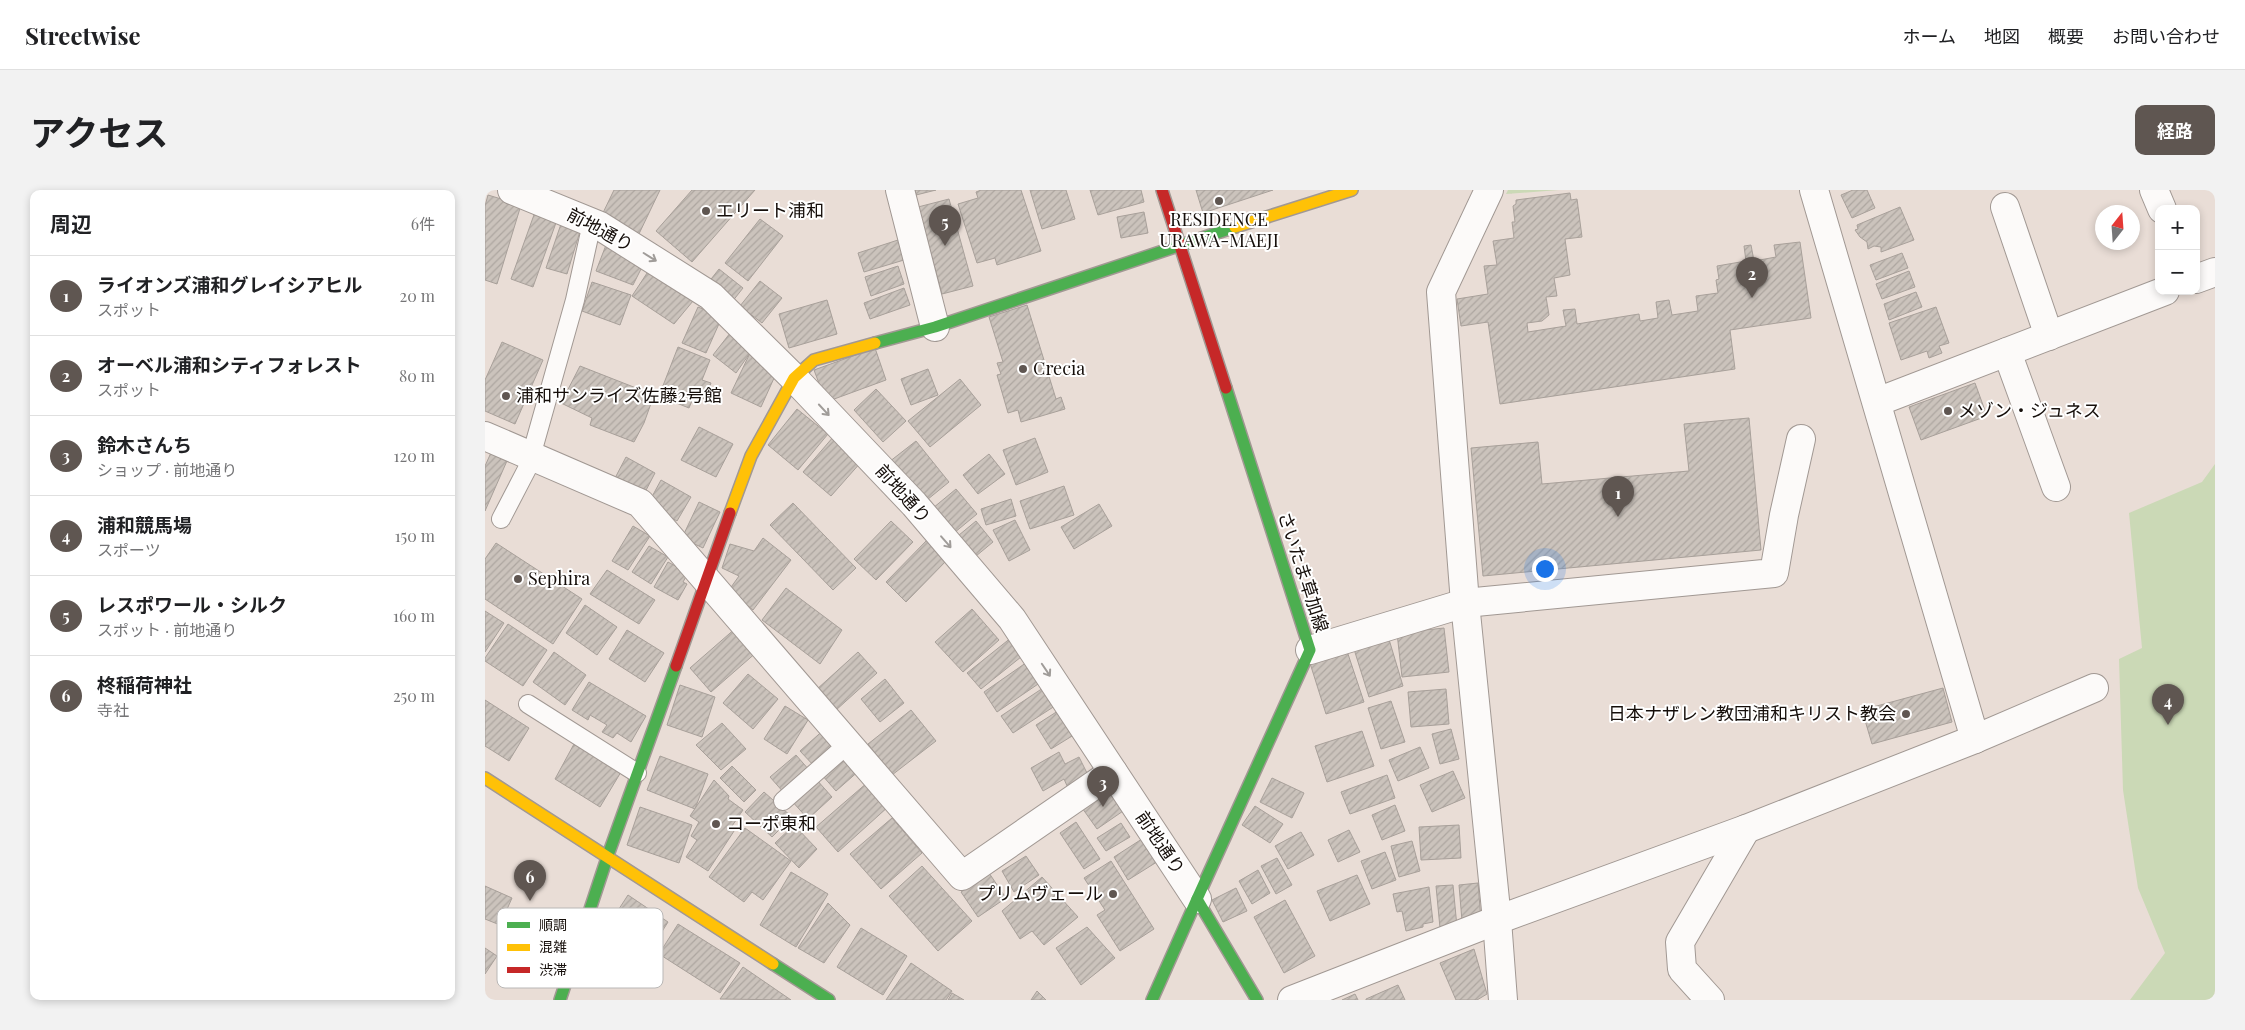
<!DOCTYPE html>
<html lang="ja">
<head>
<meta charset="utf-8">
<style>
  body { margin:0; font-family:"Playfair Display","Noto Sans JP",serif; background:#f2f2f2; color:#202124 }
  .controls { position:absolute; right:15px; top:15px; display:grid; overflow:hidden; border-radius:10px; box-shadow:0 2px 8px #0003 }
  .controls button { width:45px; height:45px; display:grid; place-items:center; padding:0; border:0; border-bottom:1px solid #e0e0e0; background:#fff; color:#202124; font:25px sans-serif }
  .compass { position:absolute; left:1610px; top:15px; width:45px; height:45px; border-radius:50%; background:#fff; box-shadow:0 2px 8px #0003; rotate:17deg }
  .you { position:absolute; left:1059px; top:378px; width:18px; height:18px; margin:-12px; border:4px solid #fff; border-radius:50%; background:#1a73e8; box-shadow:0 0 0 8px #1a73e833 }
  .badge { display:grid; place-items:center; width:32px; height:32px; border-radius:50%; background:#5f5651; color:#fff; font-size:16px; font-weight:700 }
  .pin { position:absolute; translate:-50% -41px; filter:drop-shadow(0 1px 2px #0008) }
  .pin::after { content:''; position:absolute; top:26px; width:18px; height:15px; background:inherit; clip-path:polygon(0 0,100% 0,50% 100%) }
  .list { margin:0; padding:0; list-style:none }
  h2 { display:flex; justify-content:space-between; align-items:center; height:65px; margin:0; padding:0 20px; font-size:21px }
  h2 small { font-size:16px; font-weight:400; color:#757577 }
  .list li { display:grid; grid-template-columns:32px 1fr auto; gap:15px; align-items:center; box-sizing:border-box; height:80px; padding:0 20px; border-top:1px solid #e0e0e0 }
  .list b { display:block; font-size:19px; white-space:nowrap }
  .list p { margin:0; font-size:16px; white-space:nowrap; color:#757577 }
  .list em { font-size:16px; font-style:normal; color:#757577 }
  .map { position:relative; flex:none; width:1730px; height:810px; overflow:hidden; border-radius:10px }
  header { display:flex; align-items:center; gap:30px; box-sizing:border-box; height:70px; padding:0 25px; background:#fff; border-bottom:1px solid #e0e0e0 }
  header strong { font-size:24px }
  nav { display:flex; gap:28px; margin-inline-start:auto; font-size:18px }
  .intro { display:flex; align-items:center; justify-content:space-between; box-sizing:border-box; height:120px; padding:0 30px }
  h1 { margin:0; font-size:35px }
  .button { padding:12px 22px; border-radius:10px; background:#5f5651; color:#fff; font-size:18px; font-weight:700 }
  main { display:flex; gap:30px; padding:0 30px }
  aside { flex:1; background:#fff; border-radius:10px; box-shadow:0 2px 8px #0003 }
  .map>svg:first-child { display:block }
</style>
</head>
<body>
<header>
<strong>Streetwise</strong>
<nav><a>ホーム</a><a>地図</a><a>概要</a><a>お問い合わせ</a></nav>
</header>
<div class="intro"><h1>アクセス</h1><a class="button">経路</a></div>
<main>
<aside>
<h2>周辺<small>6件</small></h2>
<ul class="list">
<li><span class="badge">1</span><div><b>ライオンズ浦和グレイシアヒル</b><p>スポット</p></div><em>20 m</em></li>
<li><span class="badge">2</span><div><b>オーベル浦和シティフォレスト</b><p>スポット</p></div><em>80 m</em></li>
<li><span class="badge">3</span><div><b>鈴木さんち</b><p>ショップ · 前地通り</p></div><em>120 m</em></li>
<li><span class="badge">4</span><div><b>浦和競馬場</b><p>スポーツ</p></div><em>150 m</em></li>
<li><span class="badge">5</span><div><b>レスポワール・シルク</b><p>スポット · 前地通り</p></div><em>160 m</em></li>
<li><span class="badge">6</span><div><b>柊稲荷神社</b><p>寺社</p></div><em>250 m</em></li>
</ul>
</aside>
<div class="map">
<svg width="1730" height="810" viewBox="0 0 1730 810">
  <defs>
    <pattern id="park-tufts" width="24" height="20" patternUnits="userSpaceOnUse" patternTransform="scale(1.25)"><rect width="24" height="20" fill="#cbd9b6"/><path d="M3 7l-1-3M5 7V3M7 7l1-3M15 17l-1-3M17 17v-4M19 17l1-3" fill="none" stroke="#adb99b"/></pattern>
    <pattern id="building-hatch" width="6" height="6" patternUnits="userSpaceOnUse" patternTransform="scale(1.25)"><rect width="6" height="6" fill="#cbc3bc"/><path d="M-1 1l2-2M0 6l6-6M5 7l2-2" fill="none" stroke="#ada6a0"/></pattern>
  </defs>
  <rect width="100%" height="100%" fill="#e9ddd6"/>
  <polygon fill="#cbd9b6" points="1730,274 1730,810 1645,810 1680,763 1653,698 1638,600 1634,469 1657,458 1644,323 1717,292"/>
  <polygon fill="url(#park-tufts)" points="1023,0 1074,0 1021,4"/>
  <g fill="url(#building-hatch)" stroke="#a8a09a">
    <polygon points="129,0 175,0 152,48 115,29"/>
    <polygon points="207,0 270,0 207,72 171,41"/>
    <polygon points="430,0 451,0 431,5"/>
    <polygon points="496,0 536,0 556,61 512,75 510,68 492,73 473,14 493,8 491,2"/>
    <polygon points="545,0 581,0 590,29 557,39"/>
    <polygon points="605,0 656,0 659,12 613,25"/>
    <polygon points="711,0 788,0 718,23"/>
    <polygon points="1368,0 1382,0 1390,18 1367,28 1356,5"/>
    <polygon points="1085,3 1086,10 1092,9 1097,47 1080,49 1085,85 1069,88 1072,106 1061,107 1064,125 1057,131 1042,133 1043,142 1081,136 1078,120 1090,119 1092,134 1154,124 1155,131 1173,128 1171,112 1184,110 1187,125 1213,121 1211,106 1233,103 1231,90 1234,89 1232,76 1261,71 1259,56 1266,55 1269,71 1291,67 1289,55 1315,52 1326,128 1245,140 1250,179 1015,214 1003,132 976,136 972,109 1003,104 999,76 1012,75 1008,51 1029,48 1027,32 1030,32 1028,16 1031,14 1031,10"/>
    <polygon points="3,5 36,15 12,94 0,90 0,16"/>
    <polygon points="464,9 488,96 457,104 433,17"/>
    <polygon points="1415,17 1429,50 1396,62 1396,57 1389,56 1383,59 1382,52 1375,47 1370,40 1373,39 1372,35"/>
    <polygon points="50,22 72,30 48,97 26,89"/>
    <polygon points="659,22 663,43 636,48 632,27"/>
    <polygon points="275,29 298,46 263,91 240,73"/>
    <polygon points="77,31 96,38 82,84 61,78"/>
    <polygon points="413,50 419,70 379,82 373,63"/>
    <polygon points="121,55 159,73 148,95 111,81"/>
    <polygon points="1417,63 1423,78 1391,90 1385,75"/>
    <polygon points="413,76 419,94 386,106 380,87"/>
    <polygon points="234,79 258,98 243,117 219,98"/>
    <polygon points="164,80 208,111 189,134 147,106"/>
    <polygon points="1424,81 1430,97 1397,109 1391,94"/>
    <polygon points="275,91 297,108 277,133 255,116"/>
    <polygon points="107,92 146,105 135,135 97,121"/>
    <polygon points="419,98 425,115 385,129 379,113"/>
    <polygon points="1431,102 1437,117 1404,130 1399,114"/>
    <polygon points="342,110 352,144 304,158 294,124"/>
    <polygon points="542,115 571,209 576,207 580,219 536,232 533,220 523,223 512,185 516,184 512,173 518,172 504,127"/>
    <polygon points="213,117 237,127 221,163 197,153"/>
    <polygon points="1451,117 1464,153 1454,156 1457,163 1444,168 1442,161 1416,170 1404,133"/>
    <polygon points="249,138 265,163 251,183 228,165"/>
    <polygon points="17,152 58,170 30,234 0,221 0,190"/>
    <polygon points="193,157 225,170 217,190 226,193 220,209 209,206 204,218 174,206"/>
    <polygon points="390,158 401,190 341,212 329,180"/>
    <polygon points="265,163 294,177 276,217 246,203"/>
    <polygon points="95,176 169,205 159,233 149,252 105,235 107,228 76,213"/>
    <polygon points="443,179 453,205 426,215 416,189"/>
    <polygon points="475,189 496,215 445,257 423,231"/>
    <polygon points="1490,193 1502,226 1436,250 1424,217"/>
    <polygon points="391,199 421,231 398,252 369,220"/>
    <polygon points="312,219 343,244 313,280 283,255"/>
    <polygon points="1264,228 1276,360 998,386 986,258 1053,252 1057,294 1204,281 1199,234"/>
    <polygon points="214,237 248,254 231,287 196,270"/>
    <polygon points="349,246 377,271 346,306 318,282"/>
    <polygon points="550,248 563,282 531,295 518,260"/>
    <polygon points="431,251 464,292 437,314 404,272"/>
    <polygon points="9,256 25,264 0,321 0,276"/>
    <polygon points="504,264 520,284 493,304 478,285"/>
    <polygon points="141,267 170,283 158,306 129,290"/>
    <polygon points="176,290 206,307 192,331 163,314"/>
    <polygon points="579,296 589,325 545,339 535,311"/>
    <polygon points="471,299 492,324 469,343 448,318"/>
    <polygon points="526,309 531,326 501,335 496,319"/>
    <polygon points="214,312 235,322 218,358 197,348"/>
    <polygon points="308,313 371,378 348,400 285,335"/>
    <polygon points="614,314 627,336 589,359 576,337"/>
    <polygon points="530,330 545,360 524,371 508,340"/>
    <polygon points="406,331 428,352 391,390 369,369"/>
    <polygon points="491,331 508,352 485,371 468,350"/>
    <polygon points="148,336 165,346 143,380 127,371"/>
    <polygon points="278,348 306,370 268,420 244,400 254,386 237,378 245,354 269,361"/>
    <polygon points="444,348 464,368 421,412 401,392"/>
    <polygon points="11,353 97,409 68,454 0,409 0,369"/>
    <polygon points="164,356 183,367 166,394 147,382"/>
    <polygon points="183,372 203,383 198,392 202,394 193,410 169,397"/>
    <polygon points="122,380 170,410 154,434 105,404"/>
    <polygon points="301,398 357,440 335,474 277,430"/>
    <polygon points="100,415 132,437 112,465 81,443"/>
    <polygon points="487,419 514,450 478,482 450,452"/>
    <polygon points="0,421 19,433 0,462"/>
    <polygon points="23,434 62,460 38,496 0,471 0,468"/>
    <polygon points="252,437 273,461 226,502 205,478"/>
    <polygon points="959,438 964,482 917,487 912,443"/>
    <polygon points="142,440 179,463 160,492 124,469"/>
    <polygon points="903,446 918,496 884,507 868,456"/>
    <polygon points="527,447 541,463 496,499 482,483"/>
    <polygon points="861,458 879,512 841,524 824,470"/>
    <polygon points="69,462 101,485 80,515 48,492"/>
    <polygon points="373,462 392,483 350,521 331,500"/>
    <polygon points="545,470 559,490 512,522 499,502"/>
    <polygon points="263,484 293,509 268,539 238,513"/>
    <polygon points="400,489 419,513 395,532 376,509"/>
    <polygon points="104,492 161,526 146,552 132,543 128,548 117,542 122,535 105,525 103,530 87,520"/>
    <polygon points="195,495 230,507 217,547 182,535"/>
    <polygon points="561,496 573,514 528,543 516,526"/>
    <polygon points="1458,498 1467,532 1387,554 1377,520"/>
    <polygon points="961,499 964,534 926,537 923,502"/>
    <polygon points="0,510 44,538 24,571 0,556"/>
    <polygon points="906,511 920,552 896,559 883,518"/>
    <polygon points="300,516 323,530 302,564 279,549"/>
    <polygon points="576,519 592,543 566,559 551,535"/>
    <polygon points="426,520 451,551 407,585 383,554"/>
    <polygon points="237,533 261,559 236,580 211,555"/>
    <polygon points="342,537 357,554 330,577 315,561"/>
    <polygon points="966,539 974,569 955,574 947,544"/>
    <polygon points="877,541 889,576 842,592 830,556"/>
    <polygon points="89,554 136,582 115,617 70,589"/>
    <polygon points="935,557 944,578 913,591 904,570"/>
    <polygon points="361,562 376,579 351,601 336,584"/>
    <polygon points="574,562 580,574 594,567 604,587 583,598 579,589 558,601 546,578"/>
    <polygon points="311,565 325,581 300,604 285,587"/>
    <polygon points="175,566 223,584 210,619 162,600"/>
    <polygon points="247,576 271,600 259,612 235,588"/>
    <polygon points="968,581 980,608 947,622 935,595"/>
    <polygon points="902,585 910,608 865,624 856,602"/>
    <polygon points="787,588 819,603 807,628 775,612"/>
    <polygon points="331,589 347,607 323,629 306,610"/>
    <polygon points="229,590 244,606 243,609 258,620 247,636 251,638 223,681 201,667 212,650 206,646 214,632 205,626"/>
    <polygon points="383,592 404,616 353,662 331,637"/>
    <polygon points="625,596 641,619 612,639 595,615"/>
    <polygon points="279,602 307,627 287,647 260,622"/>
    <polygon points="910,615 920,641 897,650 887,625"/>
    <polygon points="770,616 798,634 785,653 757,635"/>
    <polygon points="155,617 207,635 194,673 142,655"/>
    <polygon points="407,628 437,663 396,699 365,664"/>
    <polygon points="591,632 615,669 599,679 575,643"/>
    <polygon points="636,633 645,647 621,661 612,648"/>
    <polygon points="309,635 332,659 314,678 290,653"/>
    <polygon points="974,635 976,668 936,670 934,637"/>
    <polygon points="260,638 306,671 278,710 267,702 259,712 224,687"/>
    <polygon points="864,640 875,662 853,672 843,650"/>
    <polygon points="816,642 829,665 803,679 790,656"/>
    <polygon points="660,647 675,670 643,690 629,667"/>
    <polygon points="927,651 935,681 914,687 906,656"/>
    <polygon points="900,662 911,690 887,699 876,671"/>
    <polygon points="541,666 554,685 529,702 517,681"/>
    <polygon points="792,668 807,695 791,704 776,676"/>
    <polygon points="626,671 669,739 635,761 612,725 620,720 599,688"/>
    <polygon points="437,676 487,731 453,761 404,706"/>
    <polygon points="773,680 785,703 767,714 754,691"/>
    <polygon points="306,682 343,704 311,757 275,735"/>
    <polygon points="504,683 521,708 493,727 476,702"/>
    <polygon points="872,685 885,714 845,731 832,701"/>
    <polygon points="557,687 593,727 559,755 547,741 535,749 517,721"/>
    <polygon points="993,693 996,730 977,731 974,695"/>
    <polygon points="968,695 972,737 955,738 951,696"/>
    <polygon points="0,696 27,708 15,735 0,729"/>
    <polygon points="944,697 948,732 938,734 938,737 921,741 917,721 912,722 908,704"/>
    <polygon points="751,698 762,721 738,732 727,710"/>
    <polygon points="143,705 183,732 158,772 117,745"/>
    <polygon points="800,710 830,766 799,783 769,727"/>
    <polygon points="343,713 365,735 339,773 313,758"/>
    <polygon points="193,734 255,773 235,803 174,764"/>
    <polygon points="602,737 630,768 596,795 571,758"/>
    <polygon points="376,738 422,766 398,805 352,777"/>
    <polygon points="0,758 12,766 0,784"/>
    <polygon points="989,759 1002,804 992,810 971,810 955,773"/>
    <polygon points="426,773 467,801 461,810 401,810"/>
    <polygon points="258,777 306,810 235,809"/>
    <polygon points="913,795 920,810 881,810 881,809"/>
    <polygon points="552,801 561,810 546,810"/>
    <polygon points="467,803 479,810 463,810"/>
    <polygon points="870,804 873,810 857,810"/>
  </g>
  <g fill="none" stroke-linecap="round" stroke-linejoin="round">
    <defs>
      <g id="lane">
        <polyline points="16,329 43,277 90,110 107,33"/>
        <polyline points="43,514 152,583"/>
        <polyline points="298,611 363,554"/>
      </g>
      <g id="street">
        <polyline points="27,0 115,36 226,106 309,188 429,314 527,429 712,709"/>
        <polyline points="415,0 450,137"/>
        <polyline points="1004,0 956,102 980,413 1012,730 1018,810"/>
        <polyline points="1329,0 1490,549"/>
        <polyline points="1669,0 1677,19"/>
        <polyline points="1520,17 1564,146"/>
        <polyline points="1711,89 1730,82"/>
        <polyline points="1522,162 1571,297"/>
        <polyline points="1392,212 1680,101"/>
        <polyline points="0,246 155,313 477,686 628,582"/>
        <polyline points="825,460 980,413 1289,383 1299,325 1316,249"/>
        <polyline points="807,810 1012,730 1261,639 1490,549 1609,498"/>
        <polyline points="1225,810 1197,779 1195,752 1261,639"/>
      </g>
      <g id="fast">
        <polyline points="390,153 450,137 750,37"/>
        <polyline points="741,198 825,460 712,709 772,810"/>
        <polyline points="288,774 344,810"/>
        <polyline points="75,810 122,668 191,476"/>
        <polyline points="667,810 712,709"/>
      </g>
      <g id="slow">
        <polyline points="750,37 867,0"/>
        <polyline points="245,323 266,266 309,188 329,170 390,153"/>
        <polyline points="0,588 288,774"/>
      </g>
      <g id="jam">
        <polyline points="677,0 741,198"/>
        <polyline points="191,476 245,323"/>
      </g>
    </defs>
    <use href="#lane" stroke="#a19893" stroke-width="20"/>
    <use href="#street" stroke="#a19893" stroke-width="30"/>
    <use href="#fast" stroke="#a19893" stroke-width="14"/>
    <use href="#slow" stroke="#a19893" stroke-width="14"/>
    <use href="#jam" stroke="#a19893" stroke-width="14"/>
    <use href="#lane" stroke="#fcfaf9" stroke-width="18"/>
    <use href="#street" stroke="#fcfaf9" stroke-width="28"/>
    <use href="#fast" stroke="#4caf50" stroke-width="11"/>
    <use href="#slow" stroke="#ffc107" stroke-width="11"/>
    <use href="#jam" stroke="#c62828" stroke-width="11"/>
  </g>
  <defs><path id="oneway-shaft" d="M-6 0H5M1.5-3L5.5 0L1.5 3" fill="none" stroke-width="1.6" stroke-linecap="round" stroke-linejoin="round" transform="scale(1.25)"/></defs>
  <g stroke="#a09c99">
    <use href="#oneway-shaft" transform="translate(165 67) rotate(32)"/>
    <use href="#oneway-shaft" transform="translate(339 220) rotate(47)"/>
    <use href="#oneway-shaft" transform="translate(461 352) rotate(49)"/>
    <use href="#oneway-shaft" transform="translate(561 480) rotate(56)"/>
  </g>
  <g fill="#5f5651" stroke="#fff" stroke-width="2">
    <circle cx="734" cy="11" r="5"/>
    <circle cx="221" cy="21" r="5"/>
    <circle cx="538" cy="179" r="5"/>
    <circle cx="21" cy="206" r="5"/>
    <circle cx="1463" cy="221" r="5"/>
    <circle cx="33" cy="389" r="5"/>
    <circle cx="1421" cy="524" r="5"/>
    <circle cx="231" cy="634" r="5"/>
    <circle cx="628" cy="704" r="5"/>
  </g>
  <g text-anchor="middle" stroke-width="4" stroke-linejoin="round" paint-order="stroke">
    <g font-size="18" fill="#150e0a" stroke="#fff" text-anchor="start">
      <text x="231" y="27">エリート浦和</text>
      <text x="734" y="36" text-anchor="middle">RESIDENCE<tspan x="734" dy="21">URAWA-MAEJI</tspan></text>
      <text x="548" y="185">Crecia</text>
      <text x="31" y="212">浦和サンライズ佐藤2号館</text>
      <text x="1473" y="227">メゾン・ジュネス</text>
      <text x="43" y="395">Sephira</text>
      <text x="1411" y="530" text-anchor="end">日本ナザレン教団浦和キリスト教会</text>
      <text x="241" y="640">コーポ東和</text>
      <text x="618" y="710" text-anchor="end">プリムヴェール</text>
    </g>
    <g font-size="18" fill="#150e0a" stroke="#fff">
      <text transform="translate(115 40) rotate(28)" y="6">前地通り</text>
      <text transform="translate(418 304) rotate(48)" y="6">前地通り</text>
      <text transform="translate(818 382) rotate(72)" y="6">さいたま草加線</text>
      <text transform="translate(675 653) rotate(56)" y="6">前地通り</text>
    </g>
  </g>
  <rect x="12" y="718" width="166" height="80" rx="8" fill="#fff" stroke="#b9b7b6" stroke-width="1"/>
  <rect x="22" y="732" width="23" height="6" fill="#4caf50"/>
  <rect x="22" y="754" width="23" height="7" fill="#ffc107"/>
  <rect x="22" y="777" width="23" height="6" fill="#c62828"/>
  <g font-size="14" fill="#150e0a">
    <text x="54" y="740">順調</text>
    <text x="54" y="762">混雑</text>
    <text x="54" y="785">渋滞</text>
  </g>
</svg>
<div class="controls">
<button>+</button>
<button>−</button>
</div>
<svg class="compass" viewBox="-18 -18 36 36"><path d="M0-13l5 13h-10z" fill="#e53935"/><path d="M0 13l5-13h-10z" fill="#757577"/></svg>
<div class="you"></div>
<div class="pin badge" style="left:1133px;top:327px">1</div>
<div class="pin badge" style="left:1267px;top:108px">2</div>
<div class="pin badge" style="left:618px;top:617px">3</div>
<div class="pin badge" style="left:1683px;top:535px">4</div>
<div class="pin badge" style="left:460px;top:56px">5</div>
<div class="pin badge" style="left:45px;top:711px">6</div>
</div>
</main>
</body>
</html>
